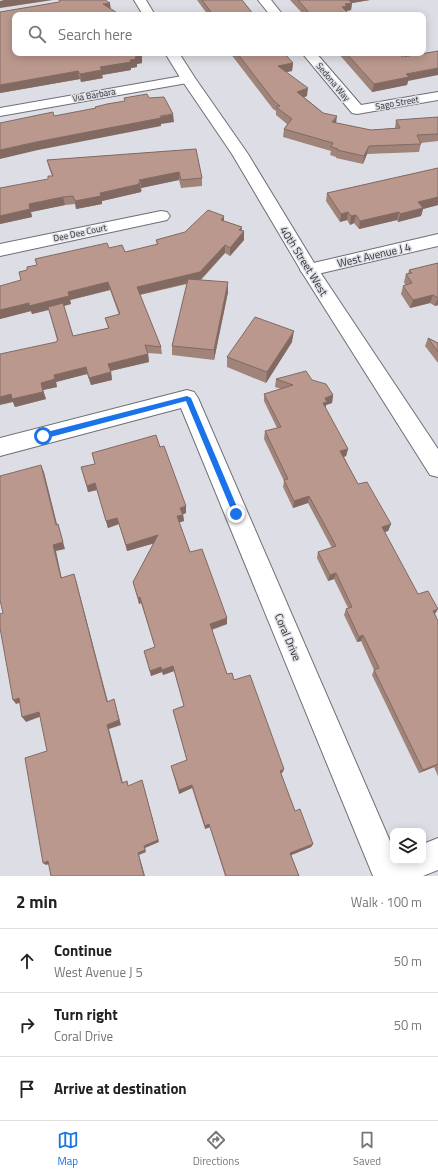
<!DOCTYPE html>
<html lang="en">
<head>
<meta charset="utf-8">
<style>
  body { margin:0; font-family:"Titillium Web",sans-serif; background:#f6f6f6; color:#222 }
  .controls { position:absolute; right:12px; bottom:12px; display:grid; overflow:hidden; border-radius:8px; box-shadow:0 2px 10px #0003 }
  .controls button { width:36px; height:36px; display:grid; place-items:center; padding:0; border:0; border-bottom:1px solid #e0e0e0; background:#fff; color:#222; font:20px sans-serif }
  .stop { position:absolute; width:12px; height:12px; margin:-9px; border:3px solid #1a73e8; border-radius:50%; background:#fff }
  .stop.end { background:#1a73e8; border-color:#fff; box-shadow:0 1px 4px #0008 }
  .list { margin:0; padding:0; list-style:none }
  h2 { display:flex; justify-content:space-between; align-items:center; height:52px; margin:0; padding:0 16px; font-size:17px }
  h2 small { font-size:13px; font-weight:400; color:#767676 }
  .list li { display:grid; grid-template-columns:26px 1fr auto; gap:12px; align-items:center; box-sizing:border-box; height:64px; padding:0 16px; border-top:1px solid #e0e0e0 }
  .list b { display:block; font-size:15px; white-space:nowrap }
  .list p { margin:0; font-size:13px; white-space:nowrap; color:#767676 }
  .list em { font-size:13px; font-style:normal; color:#767676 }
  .icon { flex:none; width:22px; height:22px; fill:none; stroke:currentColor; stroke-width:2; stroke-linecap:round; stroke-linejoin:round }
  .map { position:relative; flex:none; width:438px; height:876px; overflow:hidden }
  .search { position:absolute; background:#fff; box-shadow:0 2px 10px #0003; left:12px; right:12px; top:12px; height:44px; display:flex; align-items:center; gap:10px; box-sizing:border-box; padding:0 14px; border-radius:8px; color:#767676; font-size:15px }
  .sheet { height:244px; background:#fff }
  nav { display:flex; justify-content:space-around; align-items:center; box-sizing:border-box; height:56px; border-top:1px solid #e0e0e0; background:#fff; font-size:11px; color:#767676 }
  nav a { display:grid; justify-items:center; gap:2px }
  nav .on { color:#1a73e8 }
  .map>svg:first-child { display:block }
</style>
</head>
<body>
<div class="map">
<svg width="438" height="876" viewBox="0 0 438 876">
  <rect width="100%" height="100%" fill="#dddee5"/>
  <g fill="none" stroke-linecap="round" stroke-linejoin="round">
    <defs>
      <g id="street">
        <polygon points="258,0 271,0 283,15 270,15"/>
        <polygon points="302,53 316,53 361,105 438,92 438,100 357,114 352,113"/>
        <polygon points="188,75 193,76 195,79 193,82 0,116 0,108"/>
        <polygon points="161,211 167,212 170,216 167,220 0,256 0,244"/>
        <polygon points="438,234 438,246 309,276 303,274 300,270 303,266 309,264"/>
        <polygon points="187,390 194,392 198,398 393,848 393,861 423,861 423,844 438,838 438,870 423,876 373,876 181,408 0,456 0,438"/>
      </g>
      <g id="secondary">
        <polygon points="134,0 146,0 155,15 143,15"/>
        <polygon points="165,53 179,53 195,78 248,154 316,266 438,449 438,477 430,475 303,274 232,154 181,79"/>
      </g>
    </defs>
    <use href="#street" stroke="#6e6f75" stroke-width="2"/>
    <use href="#secondary" stroke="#6e6f75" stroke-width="2"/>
    <use href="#street" fill="#fff" fill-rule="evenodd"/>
    <use href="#secondary" fill="#fff" fill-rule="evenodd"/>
  </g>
  <g fill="#a08379" fill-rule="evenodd">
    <polygon points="57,0 105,0 15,15 142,56 142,63 137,64 137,67 131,68 131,70 102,75 103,78 81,82 80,79 0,93 0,12 59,2 60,1"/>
    <polygon points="197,0 242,0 254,15 208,15"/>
    <polygon points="290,0 370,0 352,3 351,10 347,11 347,12 350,15 304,15"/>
    <polygon points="230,53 284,53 293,63 292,71 286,72 307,96 304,97 336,123 371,130 395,128 396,120 438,117 438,141 421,143 419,152 367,154 363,164 336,158 336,157 330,155 331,151 283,137 284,129 287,124 276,115 276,111 273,109"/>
    <polygon points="338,53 398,53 408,81 407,85 372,92"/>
    <polygon points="196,149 202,178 202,186 181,188 179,180 141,188 142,191 141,191 141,192 102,201 102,204 76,209 75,204 65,205 31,212 32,217 0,224 52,176 49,168 47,160"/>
    <polygon points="438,168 438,205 423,209 421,216 398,222 397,220 359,229 354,223 350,225 347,220 340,222 326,201 327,193"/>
    <path d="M224 221 242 227 241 231H244V240L230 256 225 253 201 280 228 292 214 360 172 355V346L187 284 140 295 161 347 162 354 148 353 149 362 111 371 112 380 91 385 87 374 56 382 57 387 43 390 46 399 15 407 13 402 57 340 49 310 32 314 31 311 0 319V286L21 280 109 248 125 252 157 245 156 240 185 232ZM110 290 119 315 105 318 108 328 73 336 64 306 71 304 70 300Z"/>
    <polygon points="438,263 438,305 435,306 430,303 410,308 401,294 403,286 405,285 404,282 406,274 408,274 409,270"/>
    <polygon points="428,338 438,343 438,363 425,346"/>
    <polygon points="292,342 266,383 227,367 227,357"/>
    <polygon points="276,379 312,380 333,395 332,403 326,405 326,409 348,449 346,456 344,457 358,484 391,524 388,531 384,532 418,594 438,609 435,614 438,621 438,776 434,767 419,773 372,675 374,670 361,641 357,642 344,615 346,609 348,608 334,579 328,581 317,558 318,552 332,548 308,503 293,508 283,487 284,481 264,439 265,431 277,428 264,401 264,394 281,389 275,387"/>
    <polygon points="92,453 186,513 183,514 184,521 179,522 190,552 227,624 212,630 227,674 234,680 283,772 281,773 295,811 313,844 311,847 291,855 299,876 225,876 210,827 205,829 192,788 179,794 172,770 187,761 173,710 184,706 174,671 163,675 162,672 151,676 144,651 155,647 141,603 139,604 133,582 154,543 127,551 119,524 108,528 97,490 88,492 81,467 95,464"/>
  </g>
  <g fill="#826a63">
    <polygon points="4,0 53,0 0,8 0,1"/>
    <polygon points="345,0 370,0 352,3 351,10 347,11 346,13 342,7"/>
    <polygon points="110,3 111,11 103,4"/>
    <polygon points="142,56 142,63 137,64 137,67 131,68 131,70 102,75 103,78 81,82 80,74 100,67 130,60 135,57"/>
    <polygon points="293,63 292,71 277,74 278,66"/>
    <polygon points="438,68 438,75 408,81 407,85 372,92 374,84 406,74"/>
    <polygon points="78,71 80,79 0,93 0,85"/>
    <polygon points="308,88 307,96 296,100 297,92"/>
    <polygon points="173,114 174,122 161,124 161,126 38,150 0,159 0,150 36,142"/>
    <polygon points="337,116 336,124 332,122"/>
    <polygon points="369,146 367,154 363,164 364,156"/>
    <polygon points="179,172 179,180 141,188 141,183 139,180"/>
    <polygon points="140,184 141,192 102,201 102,204 76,209 75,201 100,193"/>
    <polygon points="63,197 65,205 31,212 32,217 0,224 0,216 29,204"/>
    <polygon points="438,197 438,205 423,209 421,216 398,222 400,214 418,202"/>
    <polygon points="348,212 347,220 340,222 341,214"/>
    <polygon points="399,212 397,220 359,229 360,221"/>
    <polygon points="356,215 354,223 350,225 351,216"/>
    <polygon points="224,216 224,224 221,220"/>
    <polygon points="242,227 241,234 244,231 244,240 230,256 230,248 239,230"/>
    <polygon points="225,245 225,253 200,280 138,295 137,287"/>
    <polygon points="108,282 110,290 70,300 71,304 32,314 31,311 0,319 0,310 68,292"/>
    <polygon points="228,282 228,292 214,360 214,350"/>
    <polygon points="433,295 430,303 410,308 413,300"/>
    <polygon points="438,298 438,305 435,306"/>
    <polygon points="294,331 292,342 266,383 267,372"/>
    <polygon points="148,354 149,362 110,371 108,364"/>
    <polygon points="86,367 87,374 56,382 57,387 43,390 46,399 15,407 13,402 0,405 0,397 11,394 41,383 54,375"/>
    <polygon points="111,372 112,380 91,385 89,378"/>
    <polygon points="333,395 332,403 326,405 326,409 323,403 325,398"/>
    <polygon points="348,449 346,456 339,458 340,451"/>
    <polygon points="41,465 44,472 59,532 56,525"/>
    <polygon points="95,483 97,490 88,492 87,486"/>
    <polygon points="309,496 308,503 293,508 294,501"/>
    <polygon points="186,506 186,513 181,515 180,508"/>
    <polygon points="183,515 184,521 178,523 177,516"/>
    <polygon points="117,518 119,524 108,528 106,521"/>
    <polygon points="58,524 65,549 56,551 63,584 61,578 53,545"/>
    <polygon points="391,524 388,531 379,534 382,527"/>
    <polygon points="158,535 159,542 127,551 126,545"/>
    <polygon points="336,573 334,579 328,581 330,575"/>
    <polygon points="74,574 76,580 109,706 107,702"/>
    <polygon points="140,597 141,603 139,604 138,598"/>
    <polygon points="438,609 434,615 433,611"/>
    <polygon points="227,618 227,624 210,630 210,624"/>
    <polygon points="363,635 361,641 357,642 359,637"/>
    <polygon points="173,666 174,671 163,675 162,670"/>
    <polygon points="161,667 162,672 151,676 150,671"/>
    <polygon points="19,698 22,702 16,704 13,700"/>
    <polygon points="114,699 121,725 109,729 124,787 122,783 107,725"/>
    <polygon points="39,712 42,716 26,722 22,717"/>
    <polygon points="438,764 434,767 419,773 423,770"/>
    <polygon points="284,769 283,772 279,774 280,771"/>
    <polygon points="142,780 159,842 145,848 146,852 139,855 145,876 144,876 138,853 144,846"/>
    <polygon points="192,785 192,788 179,794 179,790"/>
    <polygon points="209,824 210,827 205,829 205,826"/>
    <polygon points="313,844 311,847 289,856 290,853"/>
    <polygon points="48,861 52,863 46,865 43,863"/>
  </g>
  <g fill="#ba988d" stroke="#826a63">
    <polygon points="61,0 105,0 110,3 103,4 119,14 117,15 15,15 15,53 140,53 142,56 135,57 136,59 130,60 131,62 100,67 102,70 80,74 78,71 0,85 0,12 59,2"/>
    <polygon points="202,0 242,0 254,15 213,15"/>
    <polygon points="298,0 349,0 352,3 345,4 347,6 342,7 350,15 311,15"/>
    <polygon points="438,51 438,68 406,74 409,77 374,84 346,53 398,53 401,56 403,57"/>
    <polygon points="237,53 284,53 293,63 278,66 308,88 297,92 323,113 337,116 332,122 371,130 400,128 396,120 438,117 438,134 417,135 421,144 369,146 364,156 337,150 338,149 331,147 333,143 284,129 292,119 276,107 280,106 274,101"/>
    <polygon points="147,94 149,98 164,97 173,114 160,116 161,118 36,142 0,150 0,123 53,112 54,116 96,108 95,107 107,104 125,101 124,98"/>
    <polygon points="196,149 202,178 181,180 179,172 139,180 141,183 138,183 140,184 100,193 101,196 75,201 73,196 63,197 29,204 30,209 0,216 0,188 48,179 48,176 53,176 47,160"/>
    <polygon points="438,168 438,197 418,202 423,208 400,214 399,212 360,221 356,215 351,216 348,212 341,214 327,193"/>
    <polygon points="208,210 224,216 221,220 242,227 239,230 244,231 230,248 225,245 200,272 137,287 161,347 145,345 148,354 108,364 111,372 89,378 86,367 54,375 55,379 41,383 43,392 12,399 11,394 0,397 0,354 56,342 58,340 48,307 63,303 73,336 109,328 105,318 120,314 108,282 68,292 69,296 29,306 29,303 0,310 0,286 21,280 19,272 27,270 27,267 37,265 35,259 107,243 109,248 122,245 125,252 158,244 156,240 185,232"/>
    <polygon points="438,263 438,298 433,295 413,300 403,286 412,283 406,274 412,273 409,270"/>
    <polygon points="188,279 228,282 214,350 172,346"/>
    <polygon points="255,317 294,331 267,372 227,357"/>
    <polygon points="428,338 438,343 438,352"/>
    <polygon points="306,371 312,380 326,384 333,395 325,398 327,402 323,403 348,449 340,451 358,484 367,482 391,524 382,527 418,594 428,591 438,609 433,611 438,621 438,764 423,770 374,670 379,668 363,635 359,637 346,609 352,607 336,573 330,575 318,552 336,546 309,496 294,501 284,480 288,479 265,431 281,427 264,394 293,385 276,379"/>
    <polygon points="156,435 160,447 164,446 186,506 180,508 183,515 177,516 190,552 202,549 227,618 210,624 227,674 232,673 234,680 250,675 284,769 280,771 295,811 300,809 313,844 290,853 299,876 226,876 209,824 205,826 192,785 179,790 171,766 187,760 173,710 184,706 173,666 162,670 161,667 150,671 144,651 155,647 140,597 138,598 133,582 158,535 126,545 117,518 106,521 95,483 87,486 81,467 95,464 92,453"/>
    <polygon points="41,465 56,525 58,524 63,542 53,545 61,578 74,574 107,702 114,699 119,720 107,725 122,783 127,781 128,786 142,780 158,840 144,846 145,850 138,853 144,876 51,876 48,861 43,863 25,758 47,751 39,712 22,717 19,698 13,700 0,628 0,614 3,613 0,600 0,476"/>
  </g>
  <polygon fill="#1a73e8" points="187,396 191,398 240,514 239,516 234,516 233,514 186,401 43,439 40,436 43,433"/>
  <g text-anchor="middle" stroke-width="3" stroke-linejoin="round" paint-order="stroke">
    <g font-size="9" fill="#313234" stroke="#dddee5">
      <text transform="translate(333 82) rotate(50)" y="3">Sedona Way</text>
      <text transform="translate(94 95) rotate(-10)" y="3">Via Barbara</text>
      <text transform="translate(397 103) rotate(-10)" y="3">Sago Street</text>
      <text transform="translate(80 233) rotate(-12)" y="3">Dee Dee Court</text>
    </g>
    <g font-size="11" fill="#313234" stroke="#dddee5">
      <text transform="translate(374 255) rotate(-13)" y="4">West Avenue J 4</text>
      <text transform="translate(304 261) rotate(58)" y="4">40th Street West</text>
      <text transform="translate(288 637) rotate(67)" y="4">Coral Drive</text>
    </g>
  </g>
</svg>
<div class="controls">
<button><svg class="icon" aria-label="layers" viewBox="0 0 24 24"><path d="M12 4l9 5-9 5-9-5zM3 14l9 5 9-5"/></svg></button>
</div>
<div class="stop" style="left:43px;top:436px"></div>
<div class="stop end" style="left:236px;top:514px"></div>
<div class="search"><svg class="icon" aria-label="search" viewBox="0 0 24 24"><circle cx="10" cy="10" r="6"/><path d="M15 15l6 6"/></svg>Search here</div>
</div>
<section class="sheet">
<h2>2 min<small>Walk · 100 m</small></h2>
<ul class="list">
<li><svg class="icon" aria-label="ahead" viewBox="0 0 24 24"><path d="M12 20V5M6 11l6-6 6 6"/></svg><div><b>Continue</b><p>West Avenue J 5</p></div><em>50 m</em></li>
<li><svg class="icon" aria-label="right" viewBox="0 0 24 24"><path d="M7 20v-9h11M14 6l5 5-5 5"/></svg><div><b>Turn right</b><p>Coral Drive</p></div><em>50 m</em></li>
<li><svg class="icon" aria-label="arrive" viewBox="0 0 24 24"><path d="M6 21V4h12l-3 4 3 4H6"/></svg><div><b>Arrive at destination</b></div></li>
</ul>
</section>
<nav>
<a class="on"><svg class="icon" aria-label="map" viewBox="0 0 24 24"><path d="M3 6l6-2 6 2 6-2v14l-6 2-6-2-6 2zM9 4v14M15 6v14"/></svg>Map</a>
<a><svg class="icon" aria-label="directions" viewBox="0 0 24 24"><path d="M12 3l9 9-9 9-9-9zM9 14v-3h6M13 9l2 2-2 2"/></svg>Directions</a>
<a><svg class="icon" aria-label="saved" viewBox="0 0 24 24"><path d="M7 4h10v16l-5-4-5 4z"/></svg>Saved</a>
</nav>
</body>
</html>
